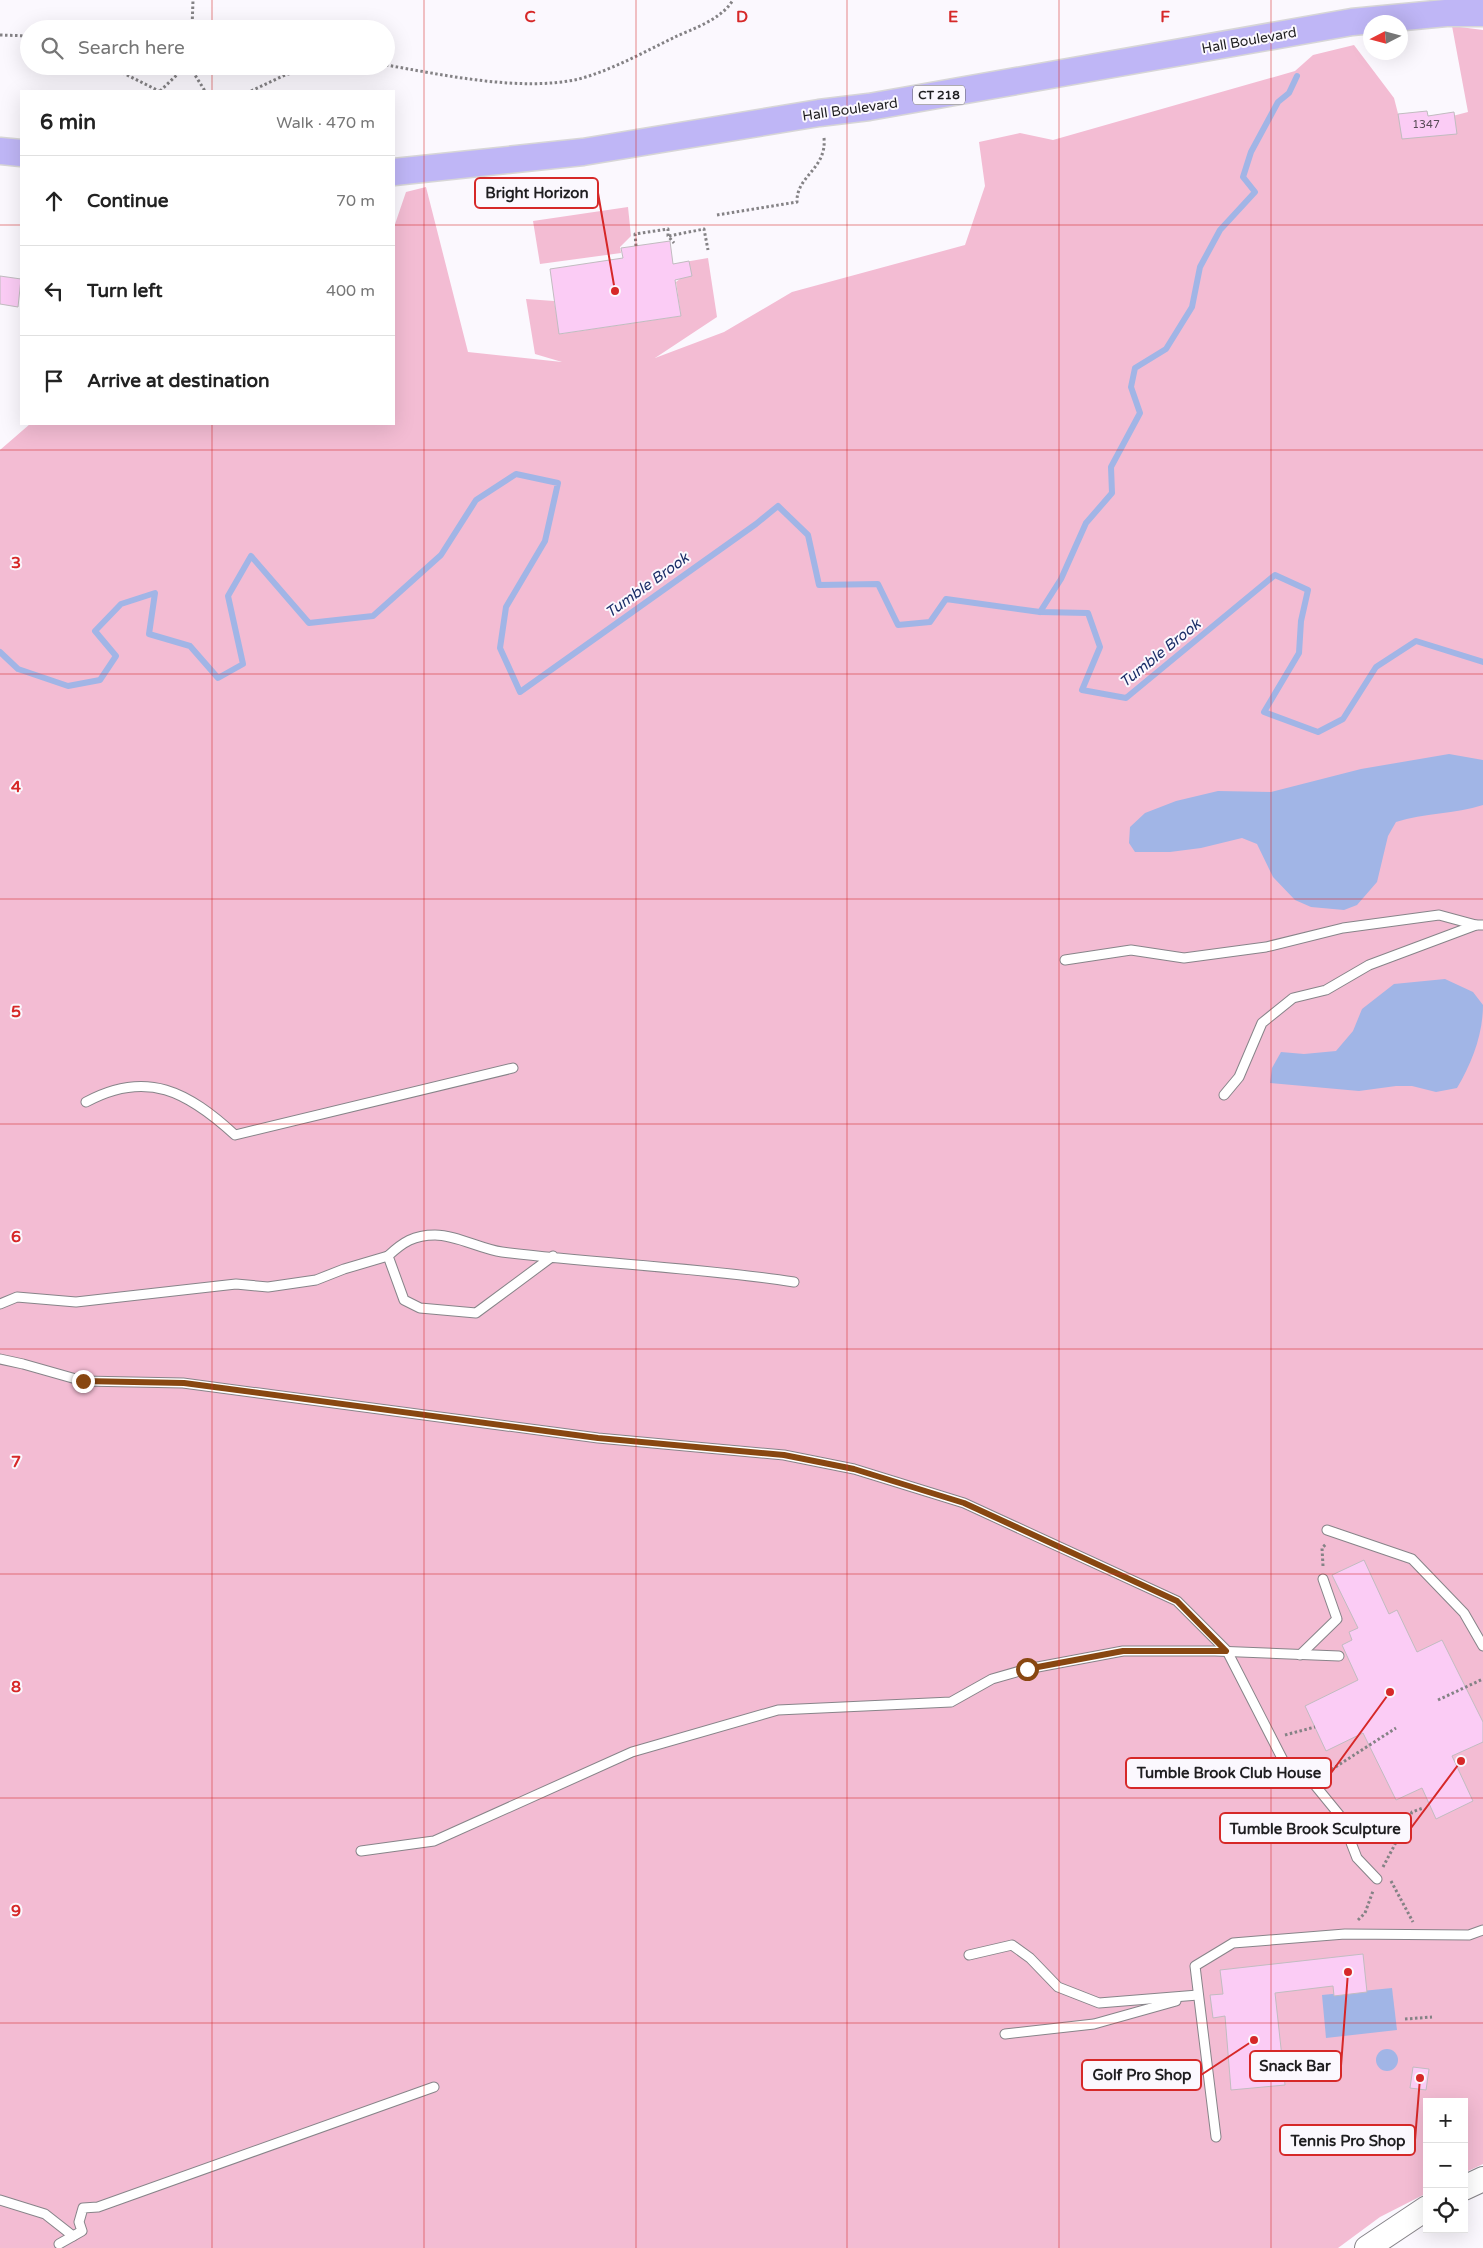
<!DOCTYPE html>
<html lang="en">
<head>
<meta charset="utf-8">
<style>
  body { margin:0; font-family:"Varela Round",sans-serif; background:#f2f2f2; color:#222 }
  .controls { position:absolute; right:15px; bottom:15px; display:grid; overflow:hidden; border-radius:0px; box-shadow:0 5px 20px #0002 }
  .controls button { width:45px; height:45px; display:grid; place-items:center; padding:0; border:0; border-bottom:1px solid #e0e0e0; background:#fff; color:#222; font:25px sans-serif }
  .compass { position:absolute; left:1363px; top:15px; width:45px; height:45px; border-radius:50%; background:#fff; box-shadow:0 5px 20px #0002; rotate:264deg }
  .stop { position:absolute; width:15px; height:15px; margin:-11px; border:4px solid #884711; border-radius:50%; background:#fff }
  .stop.end { background:#884711; border-color:#fff; box-shadow:0 1px 5px #0008 }
  .list { margin:0; padding:0; list-style:none }
  h2 { display:flex; justify-content:space-between; align-items:center; height:65px; margin:0; padding:0 20px; font-size:21px }
  h2 small { font-size:16px; font-weight:400; color:#767676 }
  .list li { display:grid; grid-template-columns:32px 1fr auto; gap:15px; align-items:center; box-sizing:border-box; height:90px; padding:0 20px; border-top:1px solid #e0e0e0 }
  .list b { display:block; font-size:19px; white-space:nowrap }
  .list em { font-size:16px; font-style:normal; color:#767676 }
  .icon { flex:none; width:28px; height:28px; fill:none; stroke:currentColor; stroke-width:2; stroke-linecap:round; stroke-linejoin:round }
  .map { position:relative; flex:none; width:1483px; height:2248px; overflow:hidden }
  .search { position:absolute; background:#fff; box-shadow:0 5px 20px #0002; left:20px; top:20px; width:375px; height:55px; display:flex; align-items:center; gap:12px; box-sizing:border-box; padding:0 18px; border-radius:28px; color:#767676; font-size:19px }
  .panel { position:absolute; background:#fff; box-shadow:0 5px 20px #0002; left:20px; top:90px; width:375px; height:335px; border-radius:0px }
  .map>svg:first-child { display:block }
</style>
</head>
<body>
<div class="map">
<svg width="1483" height="2248" viewBox="0 0 1483 2248">
  <rect width="100%" height="100%" fill="#fbf8fe"/>
  <g fill="#f3bcd3">
    <polygon points="1452,26 1483,30 1483,2164 1464,2173 1464,2102 1427,2102 1427,2193 1380,2217 1338,2248 0,2248 0,450 30,424 394,424 394,227 406,192 426,187 468,352 562,362 535,354 526,299 554,301 560,334 681,316 676,282 681,278 679,263 708,258 717,317 655,358 724,332 792,292 965,245 985,186 979,142 1020,133 1053,140 1295,71 1313,55 1354,45 1394,98 1402,129 1468,112"/>
    <polygon points="628,207 631,236 620,247 621,253 540,264 533,221"/>
  </g>
  <g fill="#a1b5e6">
    <path d="M1449 754 1483 760V805C1455 814 1424 813 1396 822L1388 836 1377 882 1357 905 1344 910 1311 907 1295 900 1273 877 1257 844 1242 838 1201 848 1170 852H1135L1129 843 1130 827 1145 813 1176 801 1218 791 1271 792 1361 769Z"/>
    <path d="M1445 979 1473 992 1483 1005C1483 1034 1472 1063 1457 1088L1436 1092 1412 1086H1396L1359 1091 1270 1083 1272 1068 1281 1052 1304 1054 1336 1051 1353 1031 1362 1009 1394 984Z"/>
    <polygon points="1392,1988 1397,2030 1326,2038 1322,1995"/>
    <circle cx="1387" cy="2060" r="11"/>
  </g>
  <g fill="none" stroke-linecap="round" stroke-linejoin="round">
    <g stroke="#a1b5e6" stroke-width="6">
      <polyline points="1040,612 1061,579 1086,523 1112,493 1111,467 1140,413 1131,387 1135,368 1166,349 1192,307 1200,267 1220,230 1255,192 1243,177 1251,152 1278,102 1289,93 1297,76"/>
      <polyline points="0,652 18,669 68,686 100,680 116,656 95,631 121,604 155,593 149,634 190,646 218,678 243,664 228,596 251,556 309,623 373,616 441,555 476,500 516,474 558,483 545,541 506,607 500,648 520,692 756,524 778,506 808,535 819,585 878,584 898,625 930,622 946,599 1040,612 1088,613 1100,647 1082,690 1126,698 1275,575 1308,590 1301,621 1299,653 1264,712 1318,732 1343,719 1376,667 1416,641 1483,662"/>
    </g>
  </g>
  <g fill="#fbccf5" stroke="#c1bcc0">
    <polygon points="1427,111 1428,116 1454,112 1457,134 1402,139 1398,114"/>
    <polygon points="670,241 673,264 689,261 692,276 675,280 681,316 559,334 550,269 623,258 621,248"/>
    <polygon points="0,276 21,279 18,307 0,304"/>
    <polygon points="1364,1560 1389,1614 1397,1610 1417,1652 1442,1640 1483,1722 1483,1742 1452,1756 1473,1801 1436,1819 1422,1788 1396,1800 1363,1733 1326,1751 1305,1706 1358,1680 1342,1645 1352,1640 1349,1632 1358,1628 1332,1575"/>
    <polygon points="1363,1954 1367,1992 1334,1996 1333,1986 1275,1993 1285,2085 1231,2090 1225,2016 1213,2018 1210,1995 1223,1994 1220,1970"/>
    <polygon points="1413,2067 1429,2069 1426,2090 1410,2088"/>
  </g>
  <g fill="none" stroke-linecap="round" stroke-linejoin="round">
    <defs>
      <g id="service">
        <polyline points="1065,960 1131,950 1184,958 1266,947 1343,928 1439,915 1476,925"/>
        <polyline points="1224,1095 1239,1077 1262,1023 1293,998 1326,990 1369,965 1476,925 1483,925"/>
        <path d="M86 1102C147 1069 188 1092 235 1135L513 1068"/>
        <path d="M553 1256 476 1313 420 1308 404 1300 388 1256C403 1242 414 1235 435 1235 456 1235 481 1249 502 1252 599 1264 697 1267 794 1282"/>
        <polyline points="0,1304 17,1297 76,1302 236,1284 268,1287 316,1280 344,1269 388,1256"/>
        <polyline points="0,1359 23,1364 83,1381 183,1383 598,1438 784,1455 854,1469 964,1503 1177,1601 1227,1651 1286,1766 1314,1784 1341,1817 1357,1858 1377,1879"/>
        <polyline points="1327,1530 1412,1559 1464,1613 1483,1646"/>
        <polyline points="1300,1655 1337,1619 1323,1579"/>
        <polyline points="361,1851 434,1841 632,1752 778,1710 951,1702 992,1679 1027,1669 1123,1651 1215,1651 1339,1656"/>
        <polyline points="969,1955 1012,1945 1030,1958 1058,1987 1099,2003 1198,1995"/>
        <polyline points="1005,2034 1094,2024 1176,2001"/>
        <polyline points="1216,2137 1195,1966 1233,1943 1345,1934 1469,1935 1483,1930"/>
        <polyline points="0,2200 45,2214 73,2236"/>
        <polyline points="59,2244 82,2231 79,2222 83,2208 98,2207 434,2087"/>
      </g>
      <g id="secondary">
        <polyline points="1464,2188 1483,2179"/>
        <polyline points="1367,2248 1427,2208"/>
      </g>
      <g id="primary">
        <polyline points="0,151 21,153"/>
        <polyline points="394,172 583,152 819,113 869,107 1352,22 1446,13 1483,13"/>
      </g>
    </defs>
    <use href="#service" stroke="#878489" stroke-width="11"/>
    <use href="#secondary" stroke="#878489" stroke-width="26"/>
    <use href="#primary" stroke="#d7d6d7" stroke-width="29"/>
    <g stroke="#848285" stroke-width="3" stroke-dasharray="2.5 2.5" stroke-linecap="butt">
      <polyline points="192,29 193,0"/>
      <polyline points="0,35 29,36"/>
      <path d="M386 65C444 75 521 92 579 79 612 70 642 53 673 38 692 29 721 20 733 0"/>
      <polyline points="109,66 159,91"/>
      <polyline points="190,67 205,91"/>
      <polyline points="160,91 180,72 190,67"/>
      <polyline points="251,91 285,75 317,66"/>
      <path d="M717 215 797 202C796 176 827 169 824 138"/>
      <polyline points="669,236 704,229 708,250"/>
      <polyline points="636,246 635,234 668,229 668,236 674,243"/>
      <polyline points="1323,1566 1322,1548 1326,1544"/>
      <polyline points="1438,1700 1483,1679"/>
      <polyline points="1285,1735 1315,1727"/>
      <polyline points="1323,1775 1396,1728"/>
      <polyline points="1383,1867 1412,1812 1423,1808"/>
      <polyline points="1391,1881 1413,1922"/>
      <polyline points="1358,1920 1365,1913 1373,1891"/>
      <polyline points="1405,2019 1432,2017"/>
    </g>
    <use href="#service" stroke="#fff" stroke-width="9"/>
    <use href="#secondary" stroke="#fff" stroke-width="24"/>
    <use href="#primary" stroke="#bfb6f6" stroke-width="26"/>
  </g>
  <g fill="none" stroke-linecap="round" stroke-linejoin="round">
    <polyline stroke="#884711" stroke-width="6" points="83,1381 184,1383 598,1438 784,1455 854,1469 964,1503 1177,1601 1226,1651 1123,1651 1027,1669"/>
  </g>
  <path fill="none" stroke="#d62828" stroke-width="1" stroke-opacity="0.55" d="M212 0V29M424 0V2248M636 0V2248M847 0V2248M1059 0V2248M1271 0V2248M212 66V91M0 225H21M394 225H1483M212 424V2248M0 450H1483M0 674H1483M0 899H1483M0 1124H1483M0 1349H1483M0 1574H1483M0 1798H1483M0 2023H1483"/>
  <g text-anchor="middle" stroke-width="4" stroke-linejoin="round" paint-order="stroke">
    <g font-size="11" fill="#564a55">
      <text x="1426" y="128">1347</text>
    </g>
    <rect fill="#fbf8fe" stroke="#615f63" stroke-width="1" x="913" y="85.5" width="52" height="19" rx="4"/>
    <g font-size="12" font-weight="bold" fill="#1f1e20">
      <text x="939" y="99">CT 218</text>
    </g>
    <g font-size="14" fill="#1f1e20" stroke="#fbf8fe">
      <text transform="translate(1249 40) rotate(-10)" y="5">Hall Boulevard</text>
      <text transform="translate(850 109) rotate(-8)" y="5">Hall Boulevard</text>
    </g>
    <g font-size="15" font-style="italic" fill="#1b2e68" stroke="#fbf8fe">
      <text transform="translate(647 585) rotate(-36)" y="5">Tumble Brook</text>
      <text transform="translate(1160 653) rotate(-39)" y="5">Tumble Brook</text>
    </g>
  </g>
  <g font-size="16" text-anchor="middle" font-weight="bold" fill="#d62828" stroke="#fbf8fe" stroke-width="4" stroke-linejoin="round" paint-order="stroke">
    <text x="530" y="22">C</text>
    <text x="742" y="22">D</text>
    <text x="953" y="22">E</text>
    <text x="1165" y="22">F</text>
    <text x="16" y="568">3</text>
    <text x="16" y="792">4</text>
    <text x="16" y="1017">5</text>
    <text x="16" y="1242">6</text>
    <text x="16" y="1467">7</text>
    <text x="16" y="1692">8</text>
    <text x="16" y="1916">9</text>
  </g>
  <path fill="none" stroke="#d62828" stroke-width="2" d="M615 291L598 193M1390 1692L1331 1773M1461 1761L1411 1828M1348 1972L1341 2066M1254 2040L1201 2075M1420 2078L1415 2140"/>
  <g fill="#d62828" stroke="#fbf8fe" stroke-width="2">
    <circle cx="615" cy="291" r="5"/>
    <circle cx="1390" cy="1692" r="5"/>
    <circle cx="1461" cy="1761" r="5"/>
    <circle cx="1348" cy="1972" r="5"/>
    <circle cx="1254" cy="2040" r="5"/>
    <circle cx="1420" cy="2078" r="5"/>
  </g>
  <g fill="#fbf8fe" stroke="#d62828" stroke-width="2">
    <rect x="475" y="178" width="123" height="30" rx="5"/>
    <rect x="1126" y="1758" width="205" height="30" rx="5"/>
    <rect x="1220" y="1813" width="191" height="30" rx="5"/>
    <rect x="1250" y="2051" width="91" height="30" rx="5"/>
    <rect x="1082" y="2060" width="119" height="30" rx="5"/>
    <rect x="1280" y="2125" width="135" height="30" rx="5"/>
  </g>
  <g font-size="15" text-anchor="middle" font-weight="bold" fill="#1f1e20">
    <text x="537" y="198">Bright Horizon</text>
    <text x="1229" y="1778">Tumble Brook Club House</text>
    <text x="1315" y="1834">Tumble Brook Sculpture</text>
    <text x="1295" y="2071">Snack Bar</text>
    <text x="1142" y="2080">Golf Pro Shop</text>
    <text x="1348" y="2146">Tennis Pro Shop</text>
  </g>
</svg>
<div class="controls">
<button>+</button>
<button>−</button>
<button><svg class="icon" aria-label="locate" viewBox="0 0 24 24"><circle cx="12" cy="12" r="6"/><path d="M12 2v4M12 18v4M2 12h4M18 12h4"/></svg></button>
</div>
<svg class="compass" viewBox="-18 -18 36 36"><path d="M0-13l5 13h-10z" fill="#e53935"/><path d="M0 13l5-13h-10z" fill="#767676"/></svg>
<div class="stop" style="left:1027px;top:1669px"></div>
<div class="stop end" style="left:83px;top:1381px"></div>
<div class="search"><svg class="icon" aria-label="search" viewBox="0 0 24 24"><circle cx="10" cy="10" r="6"/><path d="M15 15l6 6"/></svg>Search here</div>
<section class="panel">
<h2>6 min<small>Walk · 470 m</small></h2>
<ul class="list">
<li><svg class="icon" aria-label="ahead" viewBox="0 0 24 24"><path d="M12 20V5M6 11l6-6 6 6"/></svg><div><b>Continue</b></div><em>70 m</em></li>
<li><svg class="icon" aria-label="left" viewBox="0 0 24 24"><path d="M17 20v-9H6M10 6l-5 5 5 5"/></svg><div><b>Turn left</b></div><em>400 m</em></li>
<li><svg class="icon" aria-label="arrive" viewBox="0 0 24 24"><path d="M6 21V4h12l-3 4 3 4H6"/></svg><div><b>Arrive at destination</b></div></li>
</ul>
</section>
</div>
</body>
</html>
